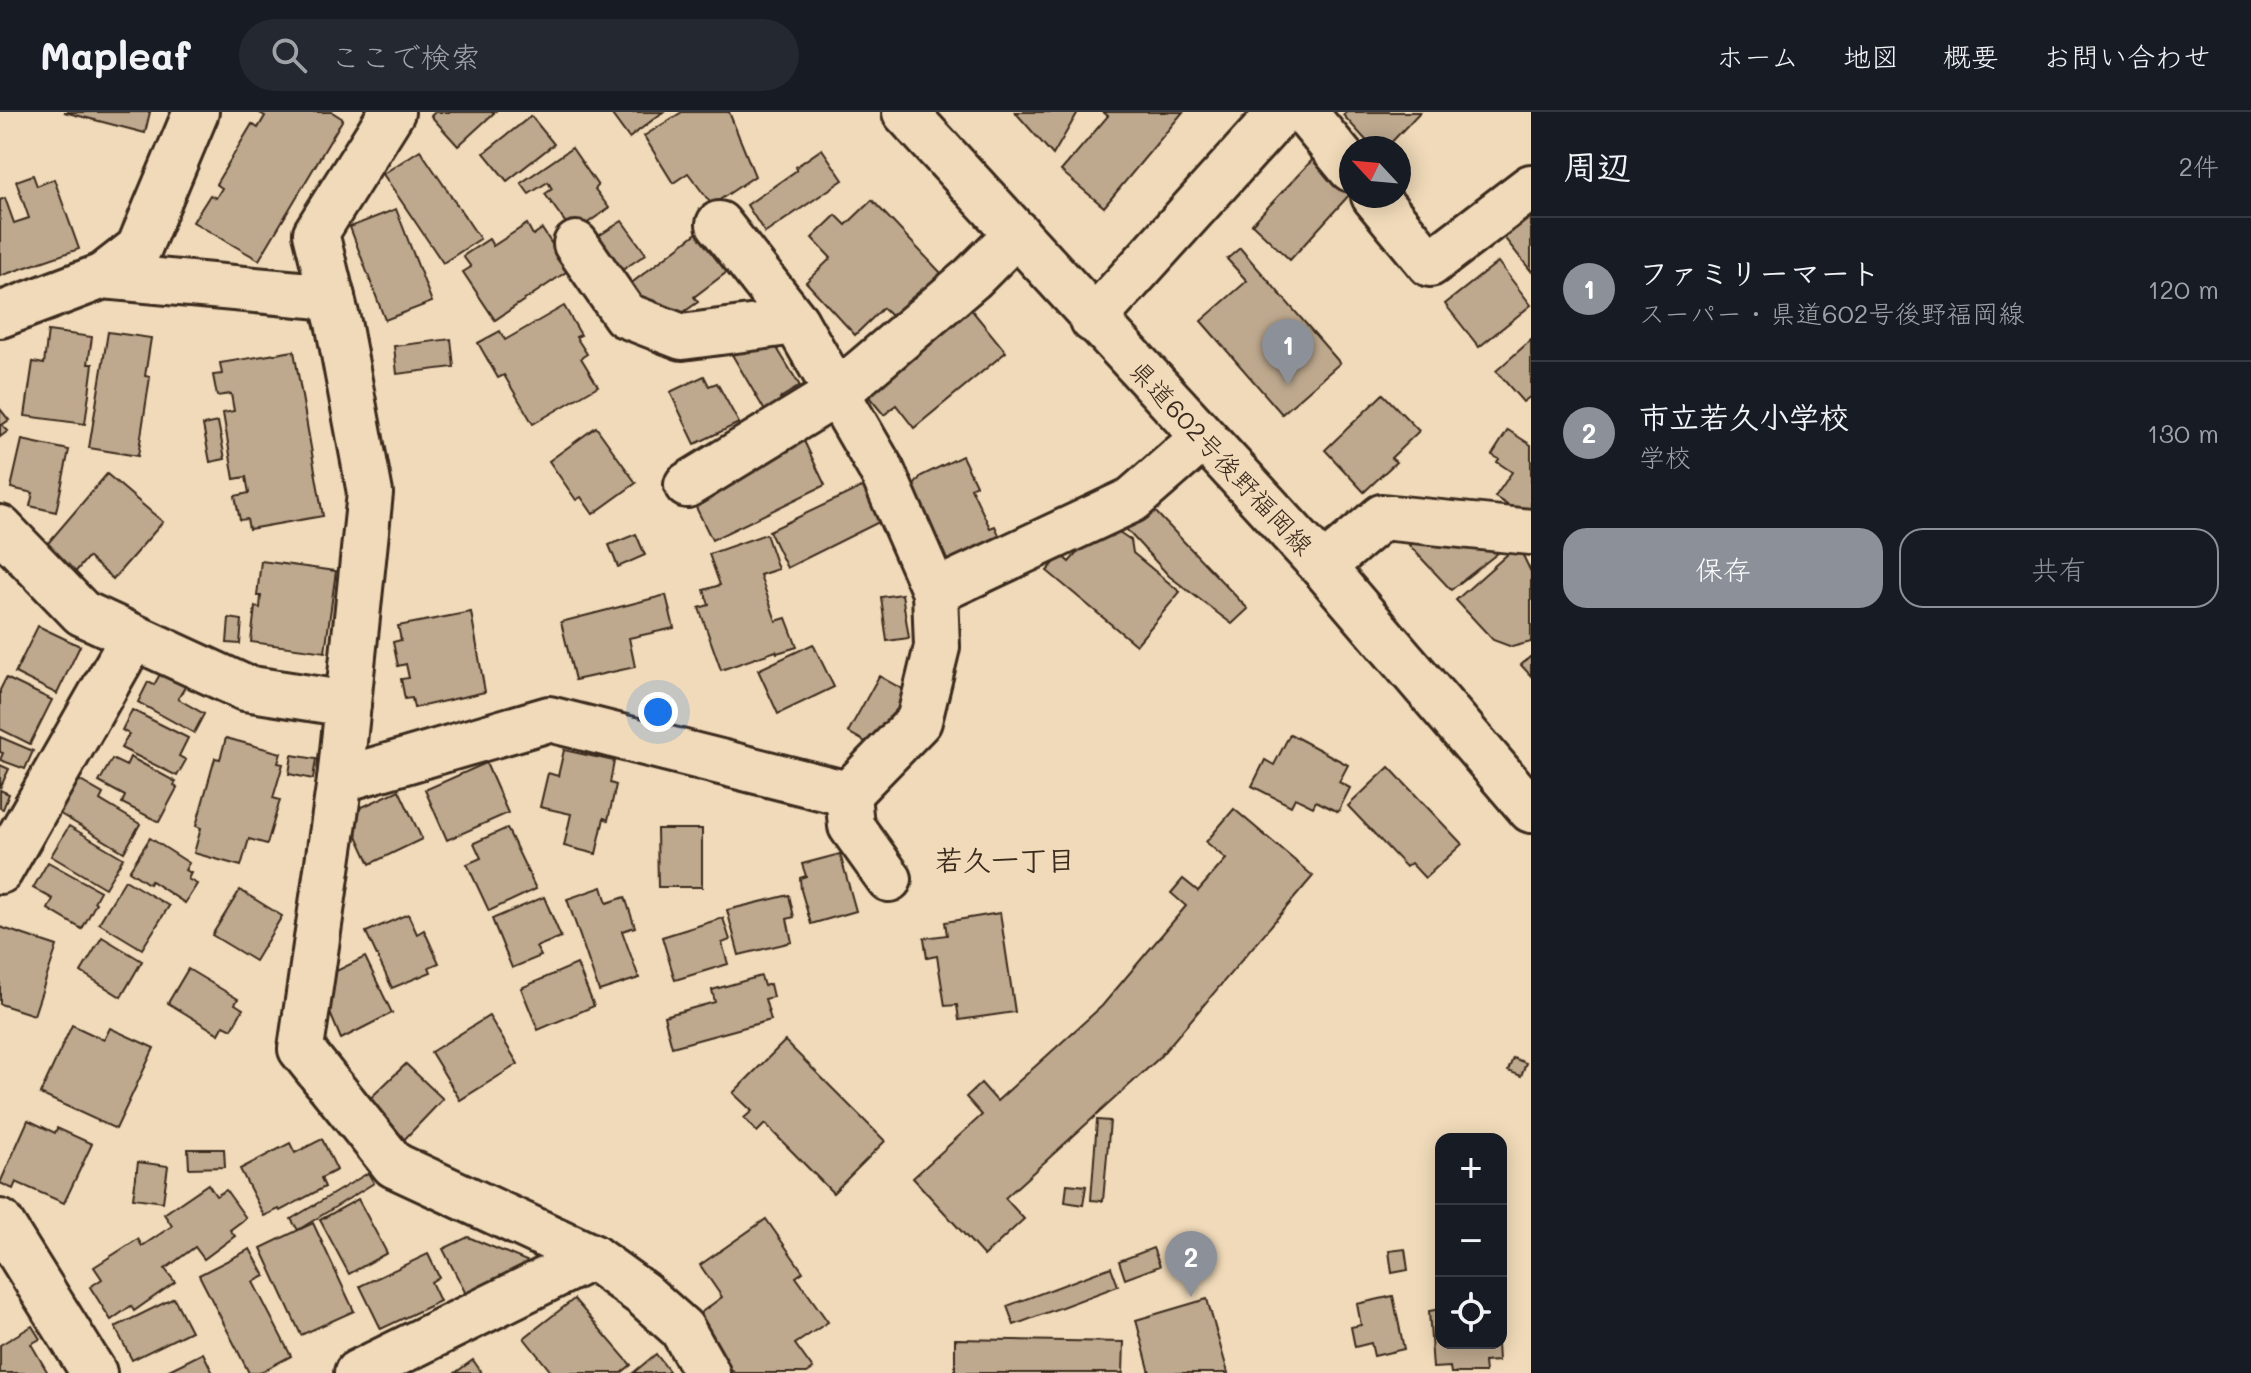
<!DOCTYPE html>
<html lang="ja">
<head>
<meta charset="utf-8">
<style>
  body { margin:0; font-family:Mali,"Klee One",sans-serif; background:#242831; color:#f1f3f6 }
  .controls { position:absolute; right:24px; bottom:24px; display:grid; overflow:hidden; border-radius:16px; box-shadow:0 4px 20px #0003 }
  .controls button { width:72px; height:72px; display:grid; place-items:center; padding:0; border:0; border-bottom:2px solid #363941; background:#171b24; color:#f1f3f6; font:40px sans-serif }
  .compass { position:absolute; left:1339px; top:24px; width:72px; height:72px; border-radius:50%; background:#171b24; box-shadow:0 4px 20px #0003; rotate:296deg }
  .you { position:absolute; left:658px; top:600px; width:28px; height:28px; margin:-20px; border:6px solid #fff; border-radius:50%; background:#1a73e8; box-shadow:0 0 0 12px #1a73e833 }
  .badge { display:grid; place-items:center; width:52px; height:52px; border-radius:50%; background:#8c9099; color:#fff; font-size:26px; font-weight:700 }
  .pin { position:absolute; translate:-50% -66px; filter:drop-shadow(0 2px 4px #0008) }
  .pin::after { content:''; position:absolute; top:42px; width:28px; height:24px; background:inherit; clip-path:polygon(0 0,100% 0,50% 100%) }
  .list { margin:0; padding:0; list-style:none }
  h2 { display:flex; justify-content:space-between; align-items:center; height:104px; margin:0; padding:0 32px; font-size:34px }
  h2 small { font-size:26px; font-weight:400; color:#9ea1a6 }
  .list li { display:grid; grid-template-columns:52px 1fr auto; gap:24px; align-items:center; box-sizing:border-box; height:144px; padding:0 32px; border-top:2px solid #363941 }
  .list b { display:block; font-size:30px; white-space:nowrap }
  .list p { margin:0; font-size:26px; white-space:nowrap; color:#9ea1a6 }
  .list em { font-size:26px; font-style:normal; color:#9ea1a6 }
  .actions { display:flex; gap:16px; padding:24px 32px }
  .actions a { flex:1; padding:18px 0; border:2px solid #8c9099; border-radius:24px; text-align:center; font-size:28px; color:#8c9099 }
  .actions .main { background:#8c9099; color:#fff }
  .icon { flex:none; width:44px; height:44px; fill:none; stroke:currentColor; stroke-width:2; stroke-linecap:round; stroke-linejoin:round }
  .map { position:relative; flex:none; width:1531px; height:1261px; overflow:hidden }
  header { display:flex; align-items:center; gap:48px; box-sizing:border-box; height:112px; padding:0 40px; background:#171b24; border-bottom:2px solid #363941 }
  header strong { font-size:38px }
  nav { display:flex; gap:44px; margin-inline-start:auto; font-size:28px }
  .search { width:560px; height:72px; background:#242831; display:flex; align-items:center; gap:20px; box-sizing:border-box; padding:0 28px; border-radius:44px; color:#9ea1a6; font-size:30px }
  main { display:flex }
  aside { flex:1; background:#171b24 }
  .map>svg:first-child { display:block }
</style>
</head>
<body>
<header>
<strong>Mapleaf</strong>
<div class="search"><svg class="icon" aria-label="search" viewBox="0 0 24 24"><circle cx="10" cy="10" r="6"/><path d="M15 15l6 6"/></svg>ここで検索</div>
<nav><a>ホーム</a><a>地図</a><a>概要</a><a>お問い合わせ</a></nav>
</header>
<main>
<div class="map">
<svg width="1531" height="1261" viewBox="0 0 1531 1261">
  <rect width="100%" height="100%" fill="#f0dab9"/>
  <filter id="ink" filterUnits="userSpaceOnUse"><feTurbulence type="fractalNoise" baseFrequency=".0125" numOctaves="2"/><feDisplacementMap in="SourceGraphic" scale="16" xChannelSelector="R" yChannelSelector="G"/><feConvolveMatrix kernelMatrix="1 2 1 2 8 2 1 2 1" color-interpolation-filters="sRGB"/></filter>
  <g filter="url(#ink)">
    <g fill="#bea98e" stroke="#3b2a1e" stroke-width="2">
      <polygon points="64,0 150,0 145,21"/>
      <polygon points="258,0 332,0 343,7 259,148 193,110 210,83 216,86 222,76 216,72 252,12 258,16 265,4"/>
      <polygon points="435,0 495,0 458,34 431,4"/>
      <polygon points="610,0 663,0 629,26"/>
      <polygon points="682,0 729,0 755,64 712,93 688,61 673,71 644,24"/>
      <polygon points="1015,0 1078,0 1053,43"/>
      <polygon points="1103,0 1183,0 1104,95 1061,59 1108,4"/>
      <polygon points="1347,0 1420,0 1386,36 1373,36 1343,3"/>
      <polygon points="531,4 554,32 507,69 484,41"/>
      <polygon points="572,36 598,74 595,77 609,96 573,121 545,82 552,77 548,70 529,82 521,71"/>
      <polygon points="822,37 843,68 765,121 747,93 797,58 796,55"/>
      <polygon points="420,38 480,127 443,151 383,62"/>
      <polygon points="1315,45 1351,81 1290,148 1252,112"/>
      <polygon points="33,63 37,74 54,67 79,137 0,164 0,88 5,86 14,111 29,106 16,69"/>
      <polygon points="872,88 941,161 893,206 883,196 855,223 806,170 831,146 812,126 836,103 846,113"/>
      <polygon points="396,97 432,190 385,208 350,115"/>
      <polygon points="1531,99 1531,159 1502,123"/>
      <polygon points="622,109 646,142 612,165 586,132"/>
      <polygon points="527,112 533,123 542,117 569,158 495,208 463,160 471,155 463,144 489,127 493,134"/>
      <polygon points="698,120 727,160 694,185 698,190 671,209 649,200 629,173"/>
      <polygon points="1240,136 1340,251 1282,302 1201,209 1247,169 1227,147"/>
      <polygon points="1498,150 1531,193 1479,235 1445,192"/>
      <polygon points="961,185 1006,240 914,316 896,293 884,303 864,279"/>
      <polygon points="564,194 581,223 576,225 587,242 581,246 598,274 533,312 504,263 498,266 478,231 500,219 505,228"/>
      <polygon points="48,219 92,225 88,252 93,252 85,312 25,304 33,250 44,252"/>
      <polygon points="108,220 151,226 145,264 150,265 138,344 89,336"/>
      <polygon points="451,227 454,255 397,262 394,234"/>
      <polygon points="772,228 800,274 780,286 782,289 765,299 727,234"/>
      <polygon points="1531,228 1531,284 1523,290 1496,259"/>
      <polygon points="294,239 323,404 249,417 247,407 240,408 235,384 249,381 246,365 234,367 223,301 234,299 231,282 217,284 213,263 222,262 220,251"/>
      <polygon points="704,264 709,274 717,271 739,311 695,332 670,280"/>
      <polygon points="1383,282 1419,319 1391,346 1396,350 1364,380 1325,338"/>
      <polygon points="0,297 9,308 2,313 8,319 0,325"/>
      <polygon points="218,310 225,347 210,350 203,313"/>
      <polygon points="596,315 636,371 593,402 581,385 576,388 549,349"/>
      <polygon points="1508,318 1531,333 1531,408 1495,385 1512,360 1497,350 1499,347 1492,343"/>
      <polygon points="22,328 69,338 56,400 30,394 33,381 11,376"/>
      <polygon points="804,329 825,373 712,428 690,383"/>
      <polygon points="962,344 976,373 971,376 990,416 995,414 1005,436 941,455 907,383 921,364"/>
      <polygon points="107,362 163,410 113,467 88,445 73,463 43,437"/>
      <polygon points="866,373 883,408 787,456 769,419"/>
      <polygon points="1150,394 1248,497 1232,512 1169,464 1126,417"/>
      <polygon points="1104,410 1131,428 1133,441 1180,480 1136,533 1047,459 1061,443 1069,450"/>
      <polygon points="636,422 645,443 618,455 609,433"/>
      <polygon points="766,422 778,457 760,463 776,509 786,506 797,535 777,541 776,539 721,558 699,496 709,493 704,478 720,473 709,442"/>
      <polygon points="1412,428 1503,437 1451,478 1409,433"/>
      <polygon points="1518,433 1531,460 1531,530 1512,535 1493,528 1456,488"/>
      <polygon points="261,449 336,459 325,540 251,530 255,495 260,496 261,484 257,484"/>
      <polygon points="902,482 909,526 887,529 881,485"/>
      <polygon points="666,483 674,516 629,526 635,555 575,568 561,510"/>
      <polygon points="471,500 485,580 414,596 412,586 405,587 401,567 409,566 406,552 398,554 393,530 401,528 398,514"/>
      <polygon points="229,506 242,508 240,532 227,531"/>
      <polygon points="38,514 80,534 57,582 15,561"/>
      <polygon points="813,532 834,575 778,602 758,558"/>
      <polygon points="1531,544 1531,564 1521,553"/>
      <polygon points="164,555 189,568 178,587 204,602 194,621 138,590 148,570 154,573"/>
      <polygon points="879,564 909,581 880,638 848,620"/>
      <polygon points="6,566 52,588 30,632 0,617 0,578"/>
      <polygon points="132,598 188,626 179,644 186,648 177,664 121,636 129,622 122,618"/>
      <polygon points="1290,622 1348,653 1339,670 1350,676 1338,700 1316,689 1313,695 1295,686 1291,694 1252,674 1265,648 1274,653"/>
      <polygon points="0,625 33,639 25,657 0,648 3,641 0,640"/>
      <polygon points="226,626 281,641 278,651 283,652 273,686 280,688 267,732 249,727 241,754 194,741 201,716 196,714 215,646 220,647"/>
      <polygon points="564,638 614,649 610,671 616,673 608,708 604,706 596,742 564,734 571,702 540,695 548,661 558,664"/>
      <polygon points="292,643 316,647 313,667 289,662"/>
      <polygon points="130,645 176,670 174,673 177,676 159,710 122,691 125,684 99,670 112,647 126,654"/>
      <polygon points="486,651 508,701 447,728 425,678"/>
      <polygon points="0,653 9,657 0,676"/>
      <polygon points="1389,655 1462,732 1425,766 1411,751 1406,755 1348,694"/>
      <polygon points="77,667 103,682 100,688 140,712 124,740 57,700"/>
      <polygon points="0,678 9,682 3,697 0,696"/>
      <polygon points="399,678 422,727 370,752 347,702"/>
      <polygon points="1234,697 1313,764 1158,947 1005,1086 1024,1107 984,1144 913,1066 982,1003 966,985 981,971 997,989 1102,894 1186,794 1171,781 1183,767 1198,779 1226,747 1206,730"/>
      <polygon points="69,714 123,746 105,776 51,744"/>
      <polygon points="507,716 536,777 489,799 467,752 481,746 474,731"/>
      <polygon points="657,717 702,717 702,775 658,775"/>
      <polygon points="150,726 189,751 185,758 191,761 188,767 197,772 185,791 151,769 149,772 129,759"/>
      <polygon points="840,742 856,799 811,812 801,778 800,766 806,764 802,752"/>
      <polygon points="48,750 100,779 94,790 96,791 82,817 48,797 53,787 33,776"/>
      <polygon points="125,768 169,794 142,837 99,811"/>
      <polygon points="602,775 607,791 625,785 635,815 622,819 639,866 599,879 567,787"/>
      <polygon points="240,778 282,804 255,849 212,823"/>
      <polygon points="789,783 794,805 787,807 792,830 739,843 727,798"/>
      <polygon points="544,785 561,825 536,835 541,844 512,856 492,807"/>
      <polygon points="1000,801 1015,900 959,908 957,893 945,894 937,844 927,846 924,826 947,823 945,810"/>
      <polygon points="408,802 417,822 424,818 439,851 429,855 431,860 392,876 366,820"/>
      <polygon points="723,806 730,828 722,831 728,852 675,868 662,825"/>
      <polygon points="0,815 57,834 34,903 0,892"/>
      <polygon points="102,825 142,849 121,885 81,860"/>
      <polygon points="365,845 392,901 341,927 320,877 328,863"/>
      <polygon points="577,852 594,894 538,918 521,876"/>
      <polygon points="188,857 238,887 235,892 243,897 232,917 224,913 219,922 168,891"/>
      <polygon points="761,864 764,874 770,872 773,885 765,887 771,908 672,935 664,904 715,890 712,878"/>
      <polygon points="489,904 518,952 460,988 431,940"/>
      <polygon points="72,913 104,928 110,916 154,936 116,1017 40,982"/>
      <polygon points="785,929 885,1029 833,1081 765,1012 757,1020 744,1006 752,999 733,981"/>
      <polygon points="1513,946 1526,951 1521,964 1508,959"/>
      <polygon points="406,952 443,987 396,1036 357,999"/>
      <polygon points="28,1008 55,1021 57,1016 92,1032 64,1091 16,1070 13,1077 0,1071"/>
      <polygon points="1097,1008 1110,1009 1103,1089 1091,1088"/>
      <polygon points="322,1027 337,1058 321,1066 325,1075 280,1099 279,1097 264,1104 240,1057 290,1031 295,1041"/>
      <polygon points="188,1037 224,1037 225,1055 189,1056"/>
      <polygon points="138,1050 168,1054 163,1090 133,1086"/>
      <polygon points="368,1061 374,1071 298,1118 291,1107"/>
      <polygon points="208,1072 216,1084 226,1078 246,1106 230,1118 235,1124 204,1147 195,1135 165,1157 175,1170 134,1199 131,1194 111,1208 90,1175 102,1167 94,1155 138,1127 142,1134 172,1114 164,1102"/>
      <polygon points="1067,1072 1086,1074 1083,1093 1065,1090"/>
      <polygon points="358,1087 387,1141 349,1162 320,1108"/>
      <polygon points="766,1107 803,1160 796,1165 828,1210 795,1232 813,1257 807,1261 734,1261 695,1205 722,1185 700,1153"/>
      <polygon points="313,1111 354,1199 301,1223 261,1136"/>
      <polygon points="468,1125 529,1150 466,1182 443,1137"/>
      <polygon points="1153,1136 1160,1154 1125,1167 1119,1149"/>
      <polygon points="250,1137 265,1164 253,1170 291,1244 259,1261 249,1261 199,1163"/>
      <polygon points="1405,1137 1408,1158 1392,1161 1389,1139"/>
      <polygon points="428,1142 439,1165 431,1170 440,1189 381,1217 360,1174"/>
      <polygon points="1111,1155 1118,1174 1014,1213 1007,1194"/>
      <polygon points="1393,1184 1404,1237 1374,1244 1371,1231 1355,1235 1351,1215 1361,1213 1357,1192"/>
      <polygon points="174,1186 191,1219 132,1248 115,1215"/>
      <polygon points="574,1187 631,1253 621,1261 552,1261 524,1226"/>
      <polygon points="1207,1187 1228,1261 1150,1261 1136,1208"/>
      <polygon points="1441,1197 1441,1231 1497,1231 1498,1249 1484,1250 1485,1261 1451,1261 1450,1255 1433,1256 1429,1199"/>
      <polygon points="32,1214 40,1227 31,1232 48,1261 0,1261 0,1233"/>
      <polygon points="955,1227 1124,1230 1123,1261 955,1261"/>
      <polygon points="203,1241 213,1261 163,1261"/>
      <polygon points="656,1242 669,1259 666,1261 633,1261"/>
      <polygon points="473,1248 482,1261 455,1261"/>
    </g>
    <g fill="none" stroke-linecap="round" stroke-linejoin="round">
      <defs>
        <g id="minor">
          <polyline points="1304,0 1351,57"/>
          <polyline points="1374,84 1430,152 1531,75"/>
          <polyline points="719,112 796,210"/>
          <polyline points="576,132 625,203 682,225 796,210 882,359 935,480"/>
          <polyline points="103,164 139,136 196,0"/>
          <polyline points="0,203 103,164 332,185"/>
          <polyline points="1093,208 1281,0"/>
          <polyline points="687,373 836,282 972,166 1017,121"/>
          <polyline points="0,416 82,501 245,576 348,592"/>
          <polyline points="1323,455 1382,405 1531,420"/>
          <polyline points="340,668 549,607 848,682 851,714 889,767"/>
          <polyline points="848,682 919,609 937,535 935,480 1132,388 1203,326"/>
          <polyline points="0,759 133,526"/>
          <polyline points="0,1110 94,1261"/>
          <polyline points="592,1145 643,1182 682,1217 707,1261"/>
          <polyline points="357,1261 592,1145 394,1053 301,937 340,668 370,381 339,215 316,121 392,0"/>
        </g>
        <polyline id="major" points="905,0 1323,455 1531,698"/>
      </defs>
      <use href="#minor" stroke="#3b2a1e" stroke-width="50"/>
      <use href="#major" stroke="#3b2a1e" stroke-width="50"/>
      <use href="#minor" stroke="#f0dab9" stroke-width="44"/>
      <use href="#major" stroke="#f0dab9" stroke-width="44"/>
    </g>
  </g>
  <g text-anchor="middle" stroke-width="8" stroke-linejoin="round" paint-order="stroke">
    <g font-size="26" fill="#3b2a1e" stroke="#f0dab9">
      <text transform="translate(1221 346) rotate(47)" y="9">県道602号後野福岡線</text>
    </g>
    <g font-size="28" font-weight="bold" fill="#3b2a1e" stroke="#f0dab9">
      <text x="1005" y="758">若久一丁目</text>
    </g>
  </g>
</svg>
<div class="controls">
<button>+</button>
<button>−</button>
<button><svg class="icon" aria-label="locate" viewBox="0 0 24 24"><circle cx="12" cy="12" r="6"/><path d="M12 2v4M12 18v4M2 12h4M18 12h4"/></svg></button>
</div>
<svg class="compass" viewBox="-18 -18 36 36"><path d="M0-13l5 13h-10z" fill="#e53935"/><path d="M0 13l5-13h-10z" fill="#9ea1a6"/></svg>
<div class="you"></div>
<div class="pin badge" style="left:1288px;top:273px">1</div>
<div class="pin badge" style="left:1191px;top:1185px">2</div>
</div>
<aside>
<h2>周辺<small>2件</small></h2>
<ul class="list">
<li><span class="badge">1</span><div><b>ファミリーマート</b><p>スーパー · 県道602号後野福岡線</p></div><em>120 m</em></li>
<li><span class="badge">2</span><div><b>市立若久小学校</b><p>学校</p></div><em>130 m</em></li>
</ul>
<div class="actions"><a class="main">保存</a><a>共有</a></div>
</aside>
</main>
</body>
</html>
